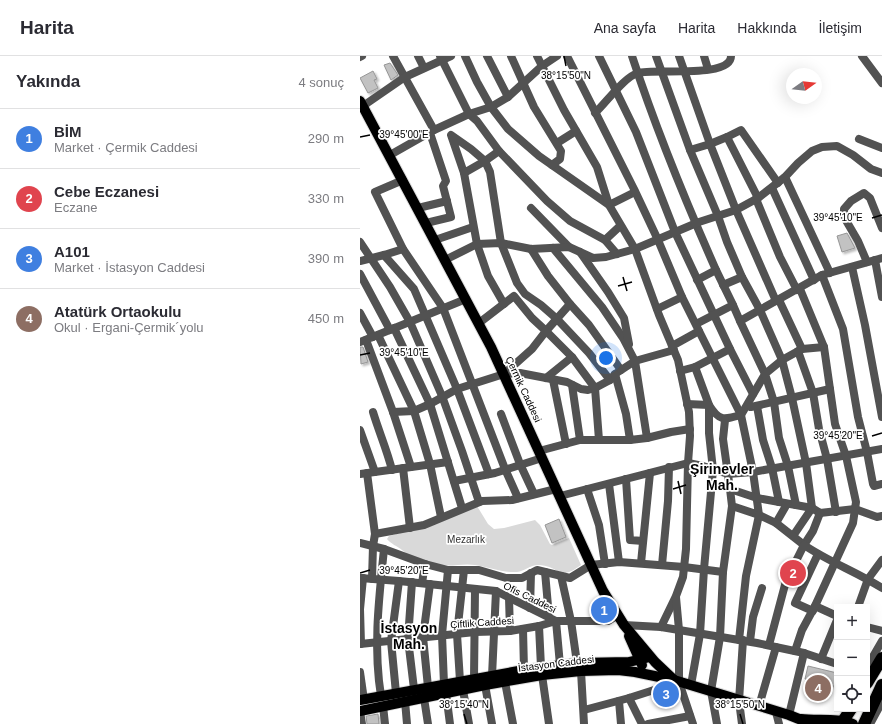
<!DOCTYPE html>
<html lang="tr">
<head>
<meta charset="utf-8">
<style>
  body { margin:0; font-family:Arial,sans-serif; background:#f2f2f3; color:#2b2b33 }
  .controls { position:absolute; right:12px; bottom:12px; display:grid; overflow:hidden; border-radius:0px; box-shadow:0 4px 16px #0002 }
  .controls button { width:36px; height:36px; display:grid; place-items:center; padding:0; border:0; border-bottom:1px solid #e1e1e2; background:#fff; color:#2b2b33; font:20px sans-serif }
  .compass { position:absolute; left:426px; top:12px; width:36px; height:36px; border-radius:50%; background:#fff; box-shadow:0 4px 16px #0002; rotate:75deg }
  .you { position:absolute; left:246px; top:302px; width:14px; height:14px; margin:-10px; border:3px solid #fff; border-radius:50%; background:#1a73e8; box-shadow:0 0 0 6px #1a73e833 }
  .badge { display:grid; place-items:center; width:26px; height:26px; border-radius:50%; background:#db2777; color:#fff; font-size:13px; font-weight:700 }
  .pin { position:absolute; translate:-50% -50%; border:2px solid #fff; box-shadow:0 1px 4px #0006 }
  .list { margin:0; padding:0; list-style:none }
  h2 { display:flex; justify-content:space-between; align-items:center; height:52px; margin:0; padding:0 16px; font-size:17px }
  h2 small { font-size:13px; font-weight:400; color:#7c7c81 }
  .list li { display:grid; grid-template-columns:26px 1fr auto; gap:12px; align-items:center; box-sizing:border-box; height:60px; padding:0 16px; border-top:1px solid #e1e1e2 }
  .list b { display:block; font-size:15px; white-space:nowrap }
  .list p { margin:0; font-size:13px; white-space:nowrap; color:#7c7c81 }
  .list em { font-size:13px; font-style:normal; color:#7c7c81 }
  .icon { flex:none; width:22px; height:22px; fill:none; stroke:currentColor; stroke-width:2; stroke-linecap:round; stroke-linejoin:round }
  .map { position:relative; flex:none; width:522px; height:668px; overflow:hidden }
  header { display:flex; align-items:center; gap:24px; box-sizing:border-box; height:56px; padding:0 20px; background:#fff; border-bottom:1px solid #e1e1e2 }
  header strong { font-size:19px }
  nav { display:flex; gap:22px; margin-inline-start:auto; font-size:14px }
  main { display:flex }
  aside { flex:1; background:#fff }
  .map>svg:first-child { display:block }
</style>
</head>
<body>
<header>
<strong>Harita</strong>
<nav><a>Ana sayfa</a><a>Harita</a><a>Hakkında</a><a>İletişim</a></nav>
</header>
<main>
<aside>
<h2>Yakında<small>4 sonuç</small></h2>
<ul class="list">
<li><span class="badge" style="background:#3f7fe0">1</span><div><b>BİM</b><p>Market · Çermik Caddesi</p></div><em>290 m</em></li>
<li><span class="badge" style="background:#e0444e">2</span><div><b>Cebe Eczanesi</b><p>Eczane</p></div><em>330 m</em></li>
<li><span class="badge" style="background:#3f7fe0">3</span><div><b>A101</b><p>Market · İstasyon Caddesi</p></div><em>390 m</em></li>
<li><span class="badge" style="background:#8d6e63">4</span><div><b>Atatürk Ortaokulu</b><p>Okul · Ergani-Çermik´yolu</p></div><em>450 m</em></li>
</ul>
</aside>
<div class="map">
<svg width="522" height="668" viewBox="0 0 522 668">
  <defs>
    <filter id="shadow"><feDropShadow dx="2" dy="2" stdDeviation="1" flood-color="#0004"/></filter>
  </defs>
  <rect width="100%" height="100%" fill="#fff"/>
  <path fill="#d9d9d9" d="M117 450 128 468 134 473 144 472 175 464 180 469 190 488 192 489 209 482 221 509C198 526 201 511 180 509 171 508 165 515 157 516 142 517 129 511 115 509 103 507 92 511 81 509 72 508 60 505 52 501 48 499 45 496 42 494 37 490 31 488 27 483L29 480 67 470Z"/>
  <g fill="#c2c2c2" stroke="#969696" filter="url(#shadow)">
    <polygon points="30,7 38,19 31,24 24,9"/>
    <polygon points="13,15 17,23 14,24 18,32 8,37 0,22"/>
    <polygon points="487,177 495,192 482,196 477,180"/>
    <polygon points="0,291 3,291 8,306 1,308"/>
    <polygon points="199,463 206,481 192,487 185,469"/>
    <polygon points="448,610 477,617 477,631 445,623"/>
    <polygon points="18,658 19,668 7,668 6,660"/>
  </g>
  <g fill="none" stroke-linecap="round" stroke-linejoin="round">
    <defs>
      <g id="major">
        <polyline points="0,45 131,291 243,535 264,569 295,606 314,624"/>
        <polyline points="269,580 282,609"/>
        <polyline points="0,644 164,614 217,607 269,606 290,601"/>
        <polyline points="0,655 125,629 182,619 221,615 258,614 275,616 314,624 429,659 439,663 448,668"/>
        <path d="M441 663C457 665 479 662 493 668"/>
      </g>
      <g id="highway">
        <polyline points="507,627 522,602"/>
        <polyline points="481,668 491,653"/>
        <polyline points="504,668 522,629"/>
      </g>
    </defs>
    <use href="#major" stroke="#dbdbdb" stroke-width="12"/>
    <use href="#highway" stroke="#dbdbdb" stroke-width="14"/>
    <g stroke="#525252" stroke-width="8">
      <polyline points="33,0 74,74"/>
      <polyline points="58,0 64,12"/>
      <polyline points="105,0 117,26 131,51 148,73 179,100 249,149 275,193 299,259 318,304 329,356 330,380 328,407 326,493 323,521 316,540 301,571"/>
      <polyline points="151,0 174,51 201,95 200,103 192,109"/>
      <polyline points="197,0 182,10 204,54 237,111 249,149 275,136"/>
      <polyline points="207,0 274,133 298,184 322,241 297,253"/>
      <polyline points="239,0 276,76 315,176 370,293"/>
      <path d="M272 0C296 73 325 144 356 214"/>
      <polyline points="296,0 330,94 358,160 367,186 382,221 400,254 422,304 432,342 446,407 452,452 433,480"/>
      <polyline points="319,0 350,88 367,81 398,142"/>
      <polyline points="344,0 348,13"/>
      <polyline points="502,0 522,27"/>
      <polyline points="0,1 2,0"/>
      <polyline points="148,41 182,10 177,0"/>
      <polyline points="0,52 45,21 91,0"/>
      <path d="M235 57C246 47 264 21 278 17 294 12 371 23 371 0"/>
      <polyline points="109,58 117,65 139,95 187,145 210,165 245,184 257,198"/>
      <polyline points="109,58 131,51 148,41 127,0"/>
      <polyline points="367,81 381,74 418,127"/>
      <polyline points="499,83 522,92"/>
      <polyline points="197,87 216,75"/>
      <polyline points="330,94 350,88 376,154 416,245"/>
      <polyline points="139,95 125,105 111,93 91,79 104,117 125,105 130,116 141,187 157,227 165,238 181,249 197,263 229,297 250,324"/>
      <polyline points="30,99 74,74 109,58 80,0"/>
      <polyline points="104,117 117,188 128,220 144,248"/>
      <polyline points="425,121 470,217"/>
      <polyline points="43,124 15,136 43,193 83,252 145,413 158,442"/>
      <polyline points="412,132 454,224"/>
      <polyline points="396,143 420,201 437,234"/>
      <polyline points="58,152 87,145"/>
      <polyline points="171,152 209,191"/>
      <polyline points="66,167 91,161 83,130 86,125 70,77"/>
      <polyline points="75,184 113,171"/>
      <polyline points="245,184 260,170"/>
      <polyline points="0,186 30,231 50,266 82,340 102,395 119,446"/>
      <polyline points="193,192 242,251 263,282 275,305 287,382 311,376 330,373"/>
      <polyline points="171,193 188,220 210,248 229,269 261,314"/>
      <polyline points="220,196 248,236 264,262 269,288"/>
      <polyline points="24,199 54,233 97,333 129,418"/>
      <polyline points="85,204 117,188 141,187 171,193 209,191 233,202 246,201 275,193 339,166 376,154 398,142 425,121 438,107 452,95 462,91 477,90 493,99 511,113 522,117"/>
      <polyline points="515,204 522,241"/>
      <polyline points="0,205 24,199 43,193"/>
      <polyline points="507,206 498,185 484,161 484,153 491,145 504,137 510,142 522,172"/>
      <polyline points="492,211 505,269 522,361"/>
      <polyline points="0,218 30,274"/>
      <polyline points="462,219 483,273 498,361 507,396 513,428 514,430 522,428"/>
      <polyline points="363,229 382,221"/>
      <polyline points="419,244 442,293 464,291"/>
      <polyline points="373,249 380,265"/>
      <polyline points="0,257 13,281"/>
      <polyline points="119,267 154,240 172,262 186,275 210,248"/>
      <polyline points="336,268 373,249 356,214 337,224"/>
      <polyline points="34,272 70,348 97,333 144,318 160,317 207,326 221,333 228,334 235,332 250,324 255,318 275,305 314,294"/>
      <polyline points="339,275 381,359 393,416 399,459 372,450 370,433"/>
      <polyline points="18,279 54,355 70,408 81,461"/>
      <polyline points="6,284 33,356 51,411"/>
      <polyline points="0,286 106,243"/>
      <polyline points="312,290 339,275 322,241"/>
      <polyline points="438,295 453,337 459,373 467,403 476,456"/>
      <polyline points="335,311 370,293 393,338"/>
      <polyline points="320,315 335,311 349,349 349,377 353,414 344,513 340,578 331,629"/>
      <polyline points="144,318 172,293 186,275 212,301 235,332 239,384"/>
      <polyline points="255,318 266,358 270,384 287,382"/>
      <polyline points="186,322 212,301"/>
      <polyline points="193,324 206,388"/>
      <polyline points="212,329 220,384"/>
      <path d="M327 348 349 349C359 365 363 364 381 359L405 318 380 265 462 219 522 202"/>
      <polyline points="397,350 403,384 412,412 419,446"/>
      <polyline points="391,351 470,333"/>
      <path d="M13 356C19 376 27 394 32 414"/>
      <polyline points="33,356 54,355 70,348 102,452"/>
      <polyline points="141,358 160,408 174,438"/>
      <polyline points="365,364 363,383 370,433 397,442 452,452 460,457 495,453 517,461 522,460"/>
      <polyline points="0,374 15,416"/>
      <polyline points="179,395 220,384 270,384"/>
      <polyline points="43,412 50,472"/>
      <polyline points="7,417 15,478"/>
      <polyline points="0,418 88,406"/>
      <polyline points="266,423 270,484 283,485"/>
      <polyline points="94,425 135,417 182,402"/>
      <polyline points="249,428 259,506"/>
      <polyline points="227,433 239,469 245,508"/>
      <polyline points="200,440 328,407 343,410 368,418 393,416 522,393"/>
      <polyline points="436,449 428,410 419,382 414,346 405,318 422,304 442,293"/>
      <polyline points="416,467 427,448"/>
      <polyline points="0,487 24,493 65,508 88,514 119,514 146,522 162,522 177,514 210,522 231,509 259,506 324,511 363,516"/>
      <polyline points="281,507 290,417"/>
      <polyline points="302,509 308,445 309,411"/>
      <polyline points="185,516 189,561"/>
      <polyline points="201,520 211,565 217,607"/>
      <polyline points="0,522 39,525 136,535 196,565 248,565 258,559"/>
      <polyline points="12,523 13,490 15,478 64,469 122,445 152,444 196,433"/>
      <polyline points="52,526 48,583 54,633"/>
      <polyline points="62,527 65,508"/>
      <polyline points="316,541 319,574 319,626 333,668"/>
      <polyline points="149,542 150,575"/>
      <polyline points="455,550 477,560"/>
      <polyline points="498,551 508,523 522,504"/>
      <polyline points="170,552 171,517"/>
      <polyline points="453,555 435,547 458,498"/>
      <polyline points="264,569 301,571 397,587 444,597 477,608"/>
      <polyline points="179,570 181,611"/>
      <polyline points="507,571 522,575"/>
      <polyline points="163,573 164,614"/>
      <polyline points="379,584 386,520 399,459 416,467 444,489 453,475 460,457"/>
      <polyline points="390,585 393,561 402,532"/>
      <polyline points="0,588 115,576 150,575 179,570 196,565 200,609"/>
      <polyline points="1,588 0,553 3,522"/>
      <path d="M409 589 426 525 444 489C469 506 497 516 522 532"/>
      <polyline points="435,595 442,574 455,550 493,467 496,446 486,400 475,368 464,291 440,233"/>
      <polyline points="461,603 477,564"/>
      <polyline points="507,611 522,585"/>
      <polyline points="221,615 224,668"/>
      <polyline points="0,616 4,644"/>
      <polyline points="182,619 189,668"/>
      <polyline points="132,620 136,535"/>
      <polyline points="114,623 115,533"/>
      <polyline points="100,625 97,578 104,514"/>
      <polyline points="145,626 153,668"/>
      <polyline points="84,628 82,579 88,514"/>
      <polyline points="125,629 132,668"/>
      <polyline points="68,631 63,581 70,528"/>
      <polyline points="103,634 109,668"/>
      <polyline points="36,637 31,585 39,525"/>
      <polyline points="86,637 90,668"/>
      <path d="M21 640C13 591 19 542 24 493"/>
      <polyline points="64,642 68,668"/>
      <polyline points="269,642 282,668"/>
      <polyline points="45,645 47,668"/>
      <polyline points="259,645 261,668"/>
      <polyline points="23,650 25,668"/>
      <polyline points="399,650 416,591"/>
      <polyline points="224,654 269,642 319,626"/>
      <polyline points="0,655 2,668"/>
      <polyline points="416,656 419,668"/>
      <polyline points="429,659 444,597"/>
      <polyline points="288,668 330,660"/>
      <polyline points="357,668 351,635 360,581 363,516 372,450"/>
      <polyline points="382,668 379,645 383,584"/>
      <polyline points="510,668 522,646"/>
    </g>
    <use href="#major" stroke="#000" stroke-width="10"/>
    <use href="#highway" stroke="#000" stroke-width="12"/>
  </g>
  <path fill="none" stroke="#000" stroke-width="1.5" d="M204 0 206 10M0 81 10 79M512 162 522 159M263 221 267 235M258 230 272 226M0 299 10 297M512 380 522 377M318 425 321 438M313 433 326 429M0 517 10 514M104 658 107 668M380 658 383 668"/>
  <g text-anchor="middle" stroke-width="3.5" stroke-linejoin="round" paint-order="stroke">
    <g font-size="10" fill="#000" stroke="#fff">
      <text transform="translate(164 333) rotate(65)" y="4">Çermik Caddesi</text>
      <text transform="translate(170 541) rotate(26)" y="4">Ofis Caddesi</text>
      <text transform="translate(122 566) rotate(-4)" y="4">Çiftlik Caddesi</text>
      <text transform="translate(196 607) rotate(-7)" y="4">İstasyon Caddesi</text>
    </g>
    <g font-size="10" fill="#303030" stroke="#fff">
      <text x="106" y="487">Mezarlık</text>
    </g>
    <g font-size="14" font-weight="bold" fill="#000" stroke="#fff">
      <text x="362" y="418">Şirinevler<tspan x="362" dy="16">Mah.</tspan></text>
      <text x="49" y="577">İstasyon<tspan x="49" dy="16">Mah.</tspan></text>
    </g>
  </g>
  <g font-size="10" text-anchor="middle" fill="#000" stroke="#fff" stroke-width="3.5" stroke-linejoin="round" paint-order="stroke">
    <text x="206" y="23">38°15'50"N</text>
    <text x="44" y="82">39°45'00"E</text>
    <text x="478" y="165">39°45'10"E</text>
    <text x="44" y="300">39°45'10"E</text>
    <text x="478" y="383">39°45'20"E</text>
    <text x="44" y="518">39°45'20"E</text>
    <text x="104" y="652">38°15'40"N</text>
    <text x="380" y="652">38°15'50"N</text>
  </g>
</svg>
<div class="controls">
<button>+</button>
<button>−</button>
<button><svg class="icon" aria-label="locate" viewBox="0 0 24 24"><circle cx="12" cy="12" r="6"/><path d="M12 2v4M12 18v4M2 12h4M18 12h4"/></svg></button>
</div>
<svg class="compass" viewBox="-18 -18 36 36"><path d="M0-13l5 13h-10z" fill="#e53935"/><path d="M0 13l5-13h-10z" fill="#7c7c81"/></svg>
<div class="you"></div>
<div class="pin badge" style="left:244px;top:554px;background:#3f7fe0">1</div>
<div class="pin badge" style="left:433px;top:517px;background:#e0444e">2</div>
<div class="pin badge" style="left:306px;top:638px;background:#3f7fe0">3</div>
<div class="pin badge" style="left:458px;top:632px;background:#8d6e63">4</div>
</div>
</main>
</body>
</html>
